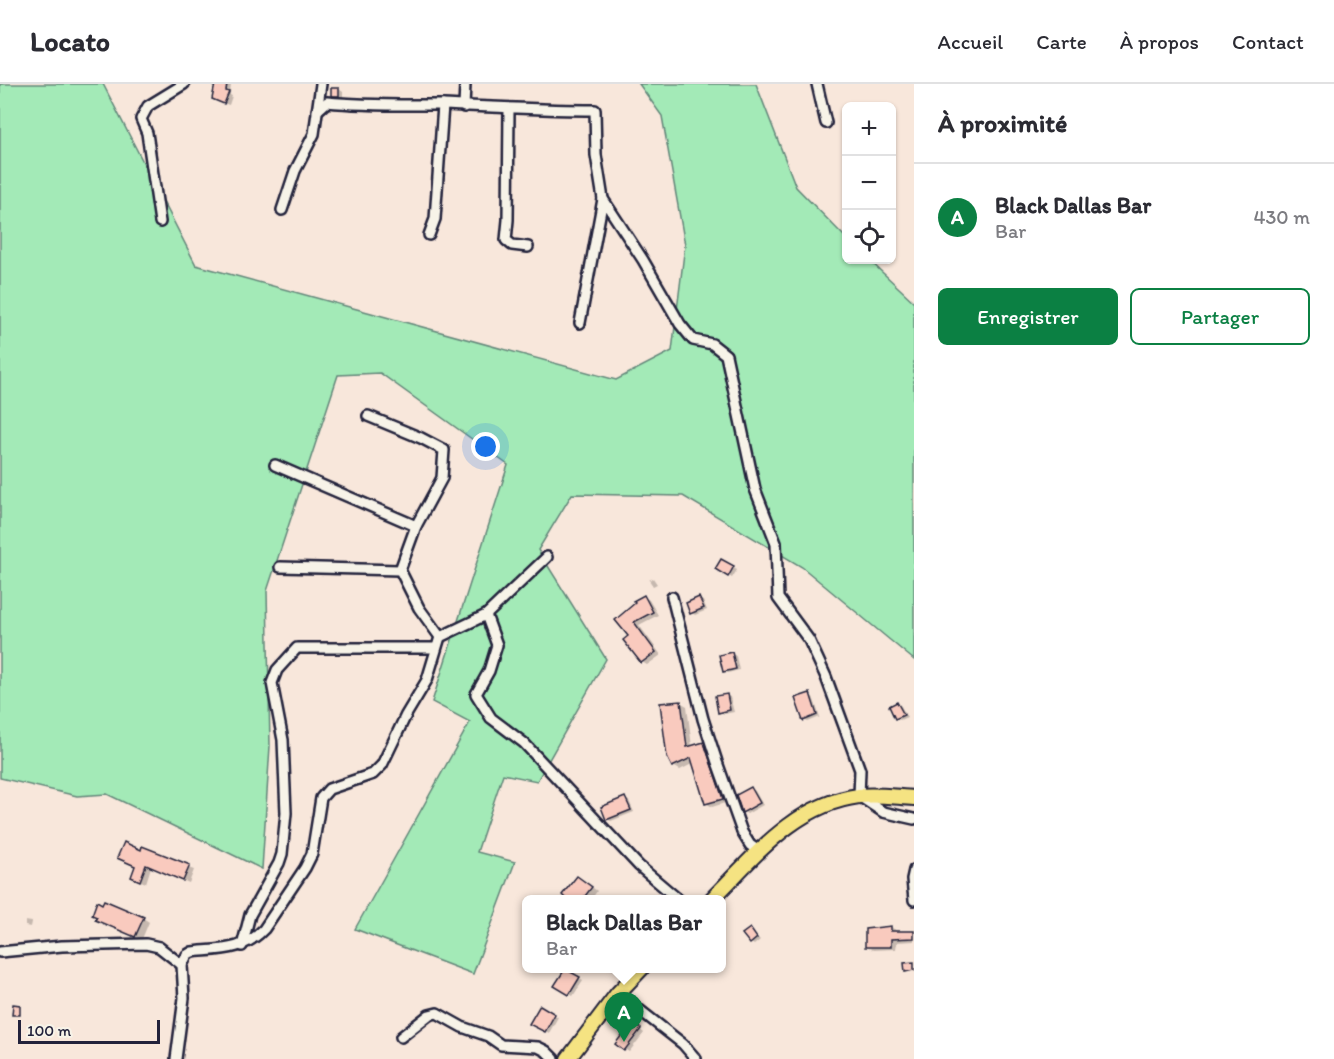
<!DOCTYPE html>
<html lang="fr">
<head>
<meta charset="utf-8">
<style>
  body { margin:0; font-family:Itim,sans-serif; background:#f2f2f3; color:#2b2b33 }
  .controls { position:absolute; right:18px; top:18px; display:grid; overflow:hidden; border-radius:9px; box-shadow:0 2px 4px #0004 }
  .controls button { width:54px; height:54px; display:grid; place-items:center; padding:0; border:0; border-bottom:2px solid #e1e1e2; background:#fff; color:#2b2b33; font:30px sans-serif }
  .scale { position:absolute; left:18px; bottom:15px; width:142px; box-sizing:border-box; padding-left:6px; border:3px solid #22223b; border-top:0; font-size:16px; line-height:21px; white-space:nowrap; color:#22223b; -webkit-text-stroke:4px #f7f3e8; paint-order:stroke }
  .you { position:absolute; left:486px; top:363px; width:21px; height:21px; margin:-15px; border:4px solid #fff; border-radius:50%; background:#1a73e8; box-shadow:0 0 0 9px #1a73e833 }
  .badge { display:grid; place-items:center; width:39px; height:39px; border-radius:50%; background:#0b8043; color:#fff; font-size:20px; font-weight:700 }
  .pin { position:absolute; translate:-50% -50px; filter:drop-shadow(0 2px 3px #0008) }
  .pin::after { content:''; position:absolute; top:32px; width:21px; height:18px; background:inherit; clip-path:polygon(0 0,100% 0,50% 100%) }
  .popup { position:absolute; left:522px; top:811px; width:204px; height:78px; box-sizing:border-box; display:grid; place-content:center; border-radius:9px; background:#fff; filter:drop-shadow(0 2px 4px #0005); font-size:20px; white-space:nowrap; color:#7c7c81 }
  .popup b { font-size:22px; color:#2b2b33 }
  .popup::after { content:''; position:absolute; left:50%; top:100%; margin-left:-12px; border:12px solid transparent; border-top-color:#fff }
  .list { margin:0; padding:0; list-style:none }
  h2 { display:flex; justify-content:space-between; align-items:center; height:78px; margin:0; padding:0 24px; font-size:26px }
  h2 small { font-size:20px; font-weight:400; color:#7c7c81 }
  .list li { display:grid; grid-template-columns:39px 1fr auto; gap:18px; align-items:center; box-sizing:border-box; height:108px; padding:0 24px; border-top:2px solid #e1e1e2 }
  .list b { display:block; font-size:22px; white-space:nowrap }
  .list p { margin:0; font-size:20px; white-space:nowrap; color:#7c7c81 }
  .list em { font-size:20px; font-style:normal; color:#7c7c81 }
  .actions { display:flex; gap:12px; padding:18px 24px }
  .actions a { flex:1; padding:14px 0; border:2px solid #0b8043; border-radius:9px; text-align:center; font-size:21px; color:#0b8043 }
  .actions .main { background:#0b8043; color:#fff }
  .icon { flex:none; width:33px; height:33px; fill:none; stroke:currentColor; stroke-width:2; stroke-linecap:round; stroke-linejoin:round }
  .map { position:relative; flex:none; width:914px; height:975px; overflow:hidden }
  header { display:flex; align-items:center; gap:36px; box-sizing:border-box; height:84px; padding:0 30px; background:#fff; border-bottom:2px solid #e1e1e2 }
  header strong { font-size:28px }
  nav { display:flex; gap:33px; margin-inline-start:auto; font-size:21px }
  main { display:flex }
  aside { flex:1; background:#fff }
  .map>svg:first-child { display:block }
</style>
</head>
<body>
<header>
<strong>Locato</strong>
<nav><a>Accueil</a><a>Carte</a><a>À propos</a><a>Contact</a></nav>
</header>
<main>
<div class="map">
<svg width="914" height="975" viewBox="0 0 914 975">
  <rect width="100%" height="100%" fill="#f8e7db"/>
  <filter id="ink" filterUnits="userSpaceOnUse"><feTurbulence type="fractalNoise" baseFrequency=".0167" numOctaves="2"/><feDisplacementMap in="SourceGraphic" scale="12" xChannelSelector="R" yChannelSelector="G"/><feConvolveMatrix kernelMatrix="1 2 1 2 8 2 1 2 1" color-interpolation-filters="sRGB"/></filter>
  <g filter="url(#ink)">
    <polygon fill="#a3eab7" stroke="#628679" stroke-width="1.5" points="0,0 103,0 196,181 616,296 672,267 685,161 662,32 639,0 756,0 796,103 846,154 846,176 869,176 914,218 914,576 802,483 683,412 572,410 538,466 606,575 537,697 503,690 477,768 515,778 473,890 355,845 470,638 432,618 508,381 380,289 338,291 267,507 270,662 262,785 107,710 77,712 0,694"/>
    <g fill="#0003">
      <polygon points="216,0 231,0 230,11 232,12 229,21 217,17"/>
      <polygon points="339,5 343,8 343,14 332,11"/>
      <polygon points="721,477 737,486 732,494 717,485"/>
      <polygon points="653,494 657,500 653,502 649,496"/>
      <polygon points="644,513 649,516 658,531 639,541 661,571 647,581 642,578 630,552 617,536"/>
      <polygon points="699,515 703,517 707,526 695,531 691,528"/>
      <polygon points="732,570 736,572 739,586 728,589 724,587"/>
      <polygon points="726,611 730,613 734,628 724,630 720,628"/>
      <polygon points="809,611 813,613 820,633 808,638 804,636"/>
      <polygon points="680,618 687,622 692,663 703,660 709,664 728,718 712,723 706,719 694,679 680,686 673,682 668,672"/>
      <polygon points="897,619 901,622 907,633 900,636 896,634"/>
      <polygon points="751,704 755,707 763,721 747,730 744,728"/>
      <polygon points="625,715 629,717 634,728 611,737 607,735"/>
      <polygon points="142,768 194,786 189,799 151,783 146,799 138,796 136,782"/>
      <polygon points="584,797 597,807 591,816 569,816"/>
      <polygon points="143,834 149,838 142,855 103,839"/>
      <polygon points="25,837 32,838 31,843 25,842"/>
      <polygon points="891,843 897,847 897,849 914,848 914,857 897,858 896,865 873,866 867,863 866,847"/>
      <polygon points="750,846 760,856 754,861 751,859"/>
      <polygon points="566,886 583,897 573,912 556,902"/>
      <polygon points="540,923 558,933 549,949 531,939"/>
      <polygon points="636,942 644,949 629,968 617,960"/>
    </g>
    <g fill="#f9cabe" stroke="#22223b" stroke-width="1.5">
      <polygon points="215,0 227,0 226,7 229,8 224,20 212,15"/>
      <rect x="331" y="4" width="8" height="8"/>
      <polygon points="721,475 734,482 728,493 715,485"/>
      <polygon points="644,511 653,528 634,538 656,568 641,579 623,556 628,552 615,536 635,519 633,517"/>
      <polygon points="699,513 704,524 690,530 686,519"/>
      <polygon points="732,568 736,585 723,588 719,571"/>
      <polygon points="810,609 817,631 803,637 795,614"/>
      <polygon points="727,610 730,626 718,629 715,612"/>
      <polygon points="681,617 687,663 704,658 723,715 705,720 691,674 672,683 667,673 660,619"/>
      <polygon points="897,618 904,631 895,635 889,622"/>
      <polygon points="751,703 760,719 742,729 736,711"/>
      <polygon points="625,713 631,726 606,736 601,723"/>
      <polygon points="124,758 141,766 142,762 190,781 183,797 146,781 140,797 131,793 135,782 117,774"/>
      <polygon points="577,792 592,803 582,816 567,816 562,811"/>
      <polygon points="104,816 144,833 135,853 95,836 97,833 92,831 97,817 102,820"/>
      <polygon points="891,842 891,847 914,847 914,854 891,855 891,863 865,863 865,845"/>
      <polygon points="750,844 757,854 750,860 742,850"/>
      <polygon points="914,878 914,886 905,888 904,879"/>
      <polygon points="565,885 580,893 569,911 554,902"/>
      <polygon points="13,920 20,921 20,931 12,931"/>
      <polygon points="540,921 555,930 545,948 529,940"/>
      <polygon points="632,938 641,945 624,967 615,960"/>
    </g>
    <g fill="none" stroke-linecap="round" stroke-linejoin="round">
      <defs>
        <g id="minor">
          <polyline points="817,0 826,39"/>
          <polyline points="464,23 465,0"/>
          <polyline points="509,25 508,136 506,156 512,161 528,163"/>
          <path d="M317 27 327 18C366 22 404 21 443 21 493 23 544 26 595 26L596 71 603 115 643 176 680 240 693 256 712 260 726 271 755 405 776 459 778 514 809 556 826 593 860 686 859 712 883 728 914 735"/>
          <polyline points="282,126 295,87 314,50 321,0"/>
          <polyline points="160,138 147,49 141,35 148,22 184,0"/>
          <polyline points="429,151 435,135 443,21"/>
          <polyline points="580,239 603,115"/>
          <polyline points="275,381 416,442"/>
          <polyline points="280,483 400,486"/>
          <polyline points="672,513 703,635 717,678 742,748 750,761 760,768"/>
          <polyline points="486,531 497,561 489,587 476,610 491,634 524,659 639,782 679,816"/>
          <polyline points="440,553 486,531 547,473"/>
          <polyline points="914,786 912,795 914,816"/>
          <polyline points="242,862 250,831 279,779 282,770 286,729 283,656 272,599 277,586 297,564 436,564"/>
          <polyline points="0,868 62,862 146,860 159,863 182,881"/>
          <polyline points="618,909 683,960 696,975"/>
          <polyline points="401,953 429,931 437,929 462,943 488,952 501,961 538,963 546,967 554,975"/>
          <path d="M176 975 184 914 182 881 187 871 192 868C221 865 243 867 264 845L305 784 312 770 321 714 329 705 373 690 382 681 406 631 427 596 440 553 419 524 400 486 416 442 442 394 444 366 421 354 368 332"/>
        </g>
        <g id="primary">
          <path d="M711 816C754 773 795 720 859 712 877 710 896 713 914 714"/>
          <polyline points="568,975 618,909 642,884"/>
        </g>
      </defs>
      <use href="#minor" stroke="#22223b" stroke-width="14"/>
      <use href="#primary" stroke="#22223b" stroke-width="18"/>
      <use href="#minor" stroke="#f7f3e8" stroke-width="9"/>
      <use href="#primary" stroke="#f5e382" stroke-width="14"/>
    </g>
  </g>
</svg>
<div class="controls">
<button>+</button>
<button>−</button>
<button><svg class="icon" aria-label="locate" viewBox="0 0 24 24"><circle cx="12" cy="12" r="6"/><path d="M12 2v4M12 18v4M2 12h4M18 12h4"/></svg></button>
</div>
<div class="scale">100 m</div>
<div class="you"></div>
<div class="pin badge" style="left:624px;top:958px">A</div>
<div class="popup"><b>Black Dallas Bar</b>Bar</div>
</div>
<aside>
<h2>À proximité<small></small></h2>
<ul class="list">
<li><span class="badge">A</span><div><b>Black Dallas Bar</b><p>Bar</p></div><em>430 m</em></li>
</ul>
<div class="actions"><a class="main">Enregistrer</a><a>Partager</a></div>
</aside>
</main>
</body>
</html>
